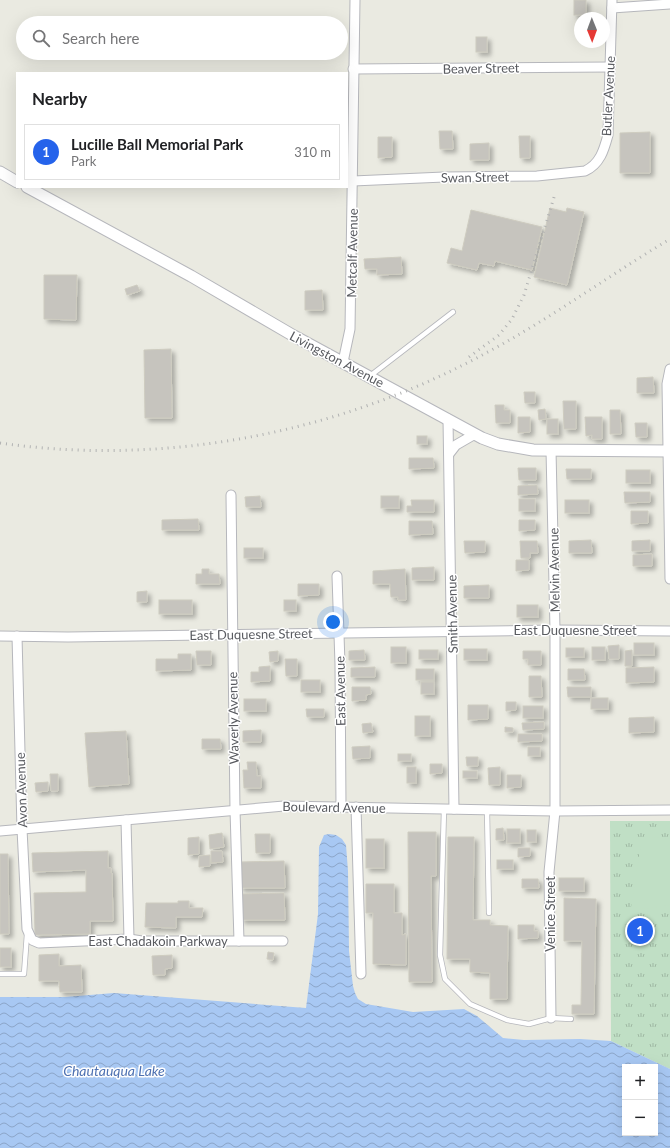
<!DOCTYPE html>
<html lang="en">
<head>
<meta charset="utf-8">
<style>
  body { margin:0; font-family:Lato,sans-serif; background:#f6f6f6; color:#202124 }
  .controls { position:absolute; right:12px; bottom:12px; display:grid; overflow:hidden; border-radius:0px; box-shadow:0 4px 16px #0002 }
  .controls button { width:36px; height:36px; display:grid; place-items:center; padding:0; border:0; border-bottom:1px solid #e0e0e0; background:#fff; color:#202124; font:20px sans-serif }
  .compass { position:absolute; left:574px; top:12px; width:36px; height:36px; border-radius:50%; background:#fff; box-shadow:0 4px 16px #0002; rotate:179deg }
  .you { position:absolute; left:333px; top:622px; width:14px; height:14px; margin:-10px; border:3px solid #fff; border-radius:50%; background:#1a73e8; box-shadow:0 0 0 6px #1a73e833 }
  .badge { display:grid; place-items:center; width:26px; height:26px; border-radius:50%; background:#2563eb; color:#fff; font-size:13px; font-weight:700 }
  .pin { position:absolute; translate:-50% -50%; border:2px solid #fff; box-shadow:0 1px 4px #0006 }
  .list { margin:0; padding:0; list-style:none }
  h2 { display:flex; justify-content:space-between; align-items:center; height:52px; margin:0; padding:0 16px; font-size:17px }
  h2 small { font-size:13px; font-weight:400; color:#757577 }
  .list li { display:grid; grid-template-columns:26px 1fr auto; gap:12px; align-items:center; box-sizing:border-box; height:56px; margin:0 8px 8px; padding:0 8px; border:1px solid #e0e0e0; border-radius:0px }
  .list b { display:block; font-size:15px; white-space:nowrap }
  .list p { margin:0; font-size:13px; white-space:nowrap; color:#757577 }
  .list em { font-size:13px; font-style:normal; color:#757577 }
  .icon { flex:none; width:22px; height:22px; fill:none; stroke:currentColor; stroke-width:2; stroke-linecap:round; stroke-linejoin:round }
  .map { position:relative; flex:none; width:670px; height:1148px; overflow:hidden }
  .search { position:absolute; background:#fff; box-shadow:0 4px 16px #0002; left:16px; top:16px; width:332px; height:44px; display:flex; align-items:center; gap:10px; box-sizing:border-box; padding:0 14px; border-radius:22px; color:#757577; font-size:15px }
  .panel { position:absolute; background:#fff; box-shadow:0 4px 16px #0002; left:16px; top:72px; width:332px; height:116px; border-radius:0px }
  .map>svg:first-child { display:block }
</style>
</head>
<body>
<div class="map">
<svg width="670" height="1148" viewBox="0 0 670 1148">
  <defs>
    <pattern id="grass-tufts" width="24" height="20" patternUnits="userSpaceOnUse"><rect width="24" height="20" fill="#c0dfc5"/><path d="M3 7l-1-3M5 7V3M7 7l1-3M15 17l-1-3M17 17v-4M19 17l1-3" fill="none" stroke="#9fb8a3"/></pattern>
    <pattern id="water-waves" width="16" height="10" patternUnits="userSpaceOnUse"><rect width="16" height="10" fill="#a8c8f3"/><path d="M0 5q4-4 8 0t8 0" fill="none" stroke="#8ca5c8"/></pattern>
    <filter id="shadow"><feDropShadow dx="3.5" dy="3.5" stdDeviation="2" flood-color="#0004"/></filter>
  </defs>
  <rect width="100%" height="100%" fill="#eaeae1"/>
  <polygon fill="url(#grass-tufts)" points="610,821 670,821 670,1069 611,1041"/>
  <polygon fill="#c0dfc5" points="648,837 670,839 670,905 643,909 631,907 641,844"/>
  <path fill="url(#water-waves)" fill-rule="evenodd" d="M329 834 336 835 342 839 346 845 348 871 349 951 353 986 355 993 358 999 366 1004 413 1012 464 1009 477 1016 503 1038 524 1040 580 1039 611 1041 670 1069V1148H0V997H65L114 993 306 1008 318 914 319 847 324 835ZM625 1067H655V1133H625Z"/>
  <g fill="#c6c4be" stroke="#ceccc0" filter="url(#shadow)">
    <rect x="574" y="0" width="12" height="15"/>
    <rect x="476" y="37" width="11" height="15"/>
    <polygon points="439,131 452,131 453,149 440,149"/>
    <polygon points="650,132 650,173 620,173 620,133"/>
    <polygon points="519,136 530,136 530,158 520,158"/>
    <polygon points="378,137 392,137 392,157 378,158"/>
    <polygon points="489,143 489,160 470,160 470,144"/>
    <polygon points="550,208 566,212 567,208 584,212 567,285 534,277"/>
    <polygon points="471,210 542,227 532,270 495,261 494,266 479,263 477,270 447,263 451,248 462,251"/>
    <polygon points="401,257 402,274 377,275 377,269 365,269 364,259"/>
    <polygon points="44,275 77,275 76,320 44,319"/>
    <polygon points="137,285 140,291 127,295 125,289"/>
    <polygon points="322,290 323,310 305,310 305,291"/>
    <polygon points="171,349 172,418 145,418 144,350"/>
    <polygon points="653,377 654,393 637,393 637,378"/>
    <polygon points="524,392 535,392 535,403 525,403"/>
    <polygon points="563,401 576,401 576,429 564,429"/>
    <polygon points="495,405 504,405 504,410 510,410 510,423 496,423"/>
    <polygon points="545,409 546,419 539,420 538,410"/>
    <polygon points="610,410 620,410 621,434 610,434"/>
    <polygon points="518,417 530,417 530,432 518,433"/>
    <polygon points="585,417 602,417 602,439 592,439 592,435 586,436"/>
    <rect x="547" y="419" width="11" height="15"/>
    <polygon points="635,423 647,423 647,437 636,437"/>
    <rect x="417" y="436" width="10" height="8"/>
    <polygon points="409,458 433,458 434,468 409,469"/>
    <polygon points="518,468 536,468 536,480 519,480"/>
    <polygon points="566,469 591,469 591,479 567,479"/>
    <rect x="626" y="470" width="24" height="13"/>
    <polygon points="537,485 538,494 518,495 518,486"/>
    <polygon points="624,492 650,492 650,502 625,503"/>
    <polygon points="260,496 261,507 246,507 245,497"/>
    <rect x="381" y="496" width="18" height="12"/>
    <rect x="519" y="499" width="16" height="12"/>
    <polygon points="411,500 434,500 434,512 407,512 407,506 412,506"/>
    <rect x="565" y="500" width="24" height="13"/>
    <polygon points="631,511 648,511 648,523 631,524"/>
    <polygon points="198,519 199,530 162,530 162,520"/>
    <polygon points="519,520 535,520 535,530 519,531"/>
    <polygon points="409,521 432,521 433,534 409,535"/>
    <polygon points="591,540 592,553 569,553 569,541"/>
    <polygon points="650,540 650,551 632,551 632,541"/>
    <polygon points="464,541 485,541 485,552 465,553"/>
    <polygon points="520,541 537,541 538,553 530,553 530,558 521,558"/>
    <rect x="244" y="548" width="19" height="10"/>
    <polygon points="652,554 652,566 633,566 633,555"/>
    <polygon points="516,560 529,560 529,570 516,571"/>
    <polygon points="434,567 434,580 412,580 412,568"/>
    <polygon points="202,569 209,569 209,574 219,574 220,584 196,584 196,574 202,574"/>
    <polygon points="405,569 406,600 398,600 398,597 391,597 390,584 373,584 373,571"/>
    <polygon points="298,584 319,584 319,595 298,596"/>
    <polygon points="489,585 489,598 464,598 464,586"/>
    <polygon points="147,591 147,602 137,602 137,592"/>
    <rect x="159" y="600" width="33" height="14"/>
    <rect x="284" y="600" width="12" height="11"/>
    <rect x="517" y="605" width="21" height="12"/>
    <rect x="634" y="643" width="20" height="12"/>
    <polygon points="619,645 619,659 609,659 608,646"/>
    <rect x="391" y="647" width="15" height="16"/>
    <rect x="592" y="647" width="13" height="13"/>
    <rect x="566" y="648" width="18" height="9"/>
    <rect x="464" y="649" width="23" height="11"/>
    <polygon points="364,650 365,660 349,660 349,651"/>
    <rect x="419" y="650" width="19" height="9"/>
    <polygon points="632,650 632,666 625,666 625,651"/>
    <polygon points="196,651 211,651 211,665 197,665"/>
    <polygon points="278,651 278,661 270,662 269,652"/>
    <polygon points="523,651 541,651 541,665 528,665 528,659 523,659"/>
    <polygon points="178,654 191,654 191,670 156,671 156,659 178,659"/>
    <polygon points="285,659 297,659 297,676 286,676"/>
    <polygon points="270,666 270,681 251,682 251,672 259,672 259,667"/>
    <polygon points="375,667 375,677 351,677 351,668"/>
    <polygon points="654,667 654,682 626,683 626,668"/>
    <rect x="416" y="669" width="18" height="11"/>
    <polygon points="568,669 584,669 585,680 568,680"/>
    <polygon points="529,676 541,676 542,697 529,697"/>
    <rect x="301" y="680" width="19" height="12"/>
    <rect x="421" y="682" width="13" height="12"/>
    <polygon points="352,687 370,687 371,694 366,695 366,700 352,701"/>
    <polygon points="567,687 591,687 591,697 568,697"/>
    <rect x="591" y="698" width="17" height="11"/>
    <rect x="244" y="699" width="22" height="12"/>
    <polygon points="506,702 516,702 516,710 506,711"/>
    <polygon points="468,705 488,705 488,719 468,720"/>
    <rect x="523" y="706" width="20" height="12"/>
    <polygon points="306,709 324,709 324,717 307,717"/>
    <rect x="415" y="716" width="15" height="20"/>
    <polygon points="654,717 654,732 629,733 629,718"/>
    <polygon points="544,722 544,729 523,730 522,723"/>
    <polygon points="371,723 373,732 363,733 362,724"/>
    <polygon points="505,727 513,728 513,732 505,732"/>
    <polygon points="261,730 261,742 243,742 243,731"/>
    <polygon points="126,731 129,784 89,787 85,733"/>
    <polygon points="518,734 542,734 542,741 518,742"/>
    <polygon points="202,739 220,739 221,749 202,749"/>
    <polygon points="370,746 370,758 353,759 352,747"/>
    <rect x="528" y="747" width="12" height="9"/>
    <rect x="398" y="754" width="13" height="7"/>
    <polygon points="466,757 478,757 478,766 467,766"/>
    <polygon points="247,762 256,762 257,776 261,776 261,788 244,788 243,770 248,770"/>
    <polygon points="430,764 442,764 442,773 430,774"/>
    <rect x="407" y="767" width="9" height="16"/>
    <polygon points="500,767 500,785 489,785 488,768"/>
    <rect x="463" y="771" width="14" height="7"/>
    <polygon points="50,774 58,774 58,791 51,791"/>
    <polygon points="507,775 521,775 521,787 507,788"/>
    <polygon points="48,782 48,791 36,792 35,783"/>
    <polygon points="503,828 504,840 496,840 496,829"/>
    <rect x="507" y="829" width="13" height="14"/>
    <rect x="527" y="830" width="9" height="12"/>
    <polygon points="408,832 436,832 436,876 431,876 432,982 409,982"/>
    <polygon points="222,833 224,847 210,849 209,835"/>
    <polygon points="255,834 270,834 270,853 256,853"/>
    <polygon points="199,837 199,854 188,855 188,838"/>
    <polygon points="448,837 474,837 473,920 490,920 490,925 508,926 507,999 490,999 490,973 470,972 470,959 447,959"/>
    <rect x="366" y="839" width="18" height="29"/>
    <polygon points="518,848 530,848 530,856 518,857"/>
    <polygon points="108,851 108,868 111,868 111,873 112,873 113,921 90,921 90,934 35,935 34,893 86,892 86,870 33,872 32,853"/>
    <polygon points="211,851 222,851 223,862 211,863"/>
    <polygon points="0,854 8,854 9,934 0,934"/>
    <polygon points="210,855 210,866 199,867 199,856"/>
    <rect x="497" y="860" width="16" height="9"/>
    <polygon points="284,861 285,888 240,888 240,862"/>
    <rect x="559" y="878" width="25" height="13"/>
    <polygon points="522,879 538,879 539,888 522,888"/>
    <polygon points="366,884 394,884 394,913 402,913 402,935 406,934 406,965 373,964 373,913 366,913"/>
    <polygon points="284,893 285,920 241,920 240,894"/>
    <polygon points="564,898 596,899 594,1014 572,1014 572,1005 581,1005 582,941 564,941"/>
    <polygon points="178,901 189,901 189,908 203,908 202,917 176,917 176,928 145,927 146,903 178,903"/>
    <polygon points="518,925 534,925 534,931 538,931 538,938 518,939"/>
    <rect x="0" y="948" width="11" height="19"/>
    <polygon points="268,952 274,953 273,960 267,959"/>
    <polygon points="59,954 59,966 81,965 82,992 60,992 59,981 39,981 39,955"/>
    <polygon points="172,955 172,968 165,969 165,975 153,975 152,956"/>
  </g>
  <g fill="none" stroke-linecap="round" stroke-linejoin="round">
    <defs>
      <g id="service">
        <polyline points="370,376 453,312"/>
        <polyline points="444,809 440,955 445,979 470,1004 507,1020 529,1024 551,1018 571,1019"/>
        <polyline points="487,810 489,913"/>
        <polyline points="0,974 24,974 27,934"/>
      </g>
      <g id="minor">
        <polyline points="612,8 670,4"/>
        <polyline points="353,69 610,67"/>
        <path d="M353 181 444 177 537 176 585 171C600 164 604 150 608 135L612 0"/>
        <polyline points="343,362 350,329 355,0"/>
        <polyline points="670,369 667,384 670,579"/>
        <polyline points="448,419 454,809"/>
        <polyline points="449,454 456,445 475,434"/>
        <polyline points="231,495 235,810 239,941"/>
        <polyline points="337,576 340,664 341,807"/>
        <polyline points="0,636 68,637 555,630 670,631"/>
        <polyline points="17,636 22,829 27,929 32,940 39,943 129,939 142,941 283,941"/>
        <polyline points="356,807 361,974"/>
        <polyline points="126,820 129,939"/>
        <polyline points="0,831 284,806 555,811 670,810"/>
        <polyline points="551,1018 549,872 555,811 555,630 551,450"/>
      </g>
      <g id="tertiary">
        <polyline points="0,172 17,182"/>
        <polyline points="27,187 191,276 294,336 482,438 498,444 533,450 670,451"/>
      </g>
    </defs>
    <use href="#service" stroke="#b6b7bc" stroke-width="6"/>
    <use href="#minor" stroke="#b6b7bc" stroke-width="11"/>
    <use href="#tertiary" stroke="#b6b7bc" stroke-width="13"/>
    <use href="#service" stroke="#fff" stroke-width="4.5"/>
    <use href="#minor" stroke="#fff" stroke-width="9"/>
    <use href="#tertiary" stroke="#fff" stroke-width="11"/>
    <g stroke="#b1b2b2" stroke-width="3" stroke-dasharray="1 5" stroke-linecap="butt">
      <polyline points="469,357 499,335 512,319 524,295 555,194"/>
      <path d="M0 443C166 467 339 433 486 353 550 319 608 276 670 239"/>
    </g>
  </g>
  <g text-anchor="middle" stroke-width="3" stroke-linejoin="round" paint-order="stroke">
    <g font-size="13" fill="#595b60" stroke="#fff">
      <text transform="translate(481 68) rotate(-1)" y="5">Beaver Street</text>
      <text transform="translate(608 96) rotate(-87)" y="5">Butler Avenue</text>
      <text transform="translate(475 177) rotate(-1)" y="5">Swan Street</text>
      <text transform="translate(352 253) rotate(-89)" y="5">Metcalf Avenue</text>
      <text transform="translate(337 359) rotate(28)" y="5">Livingston Avenue</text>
      <text transform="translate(554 570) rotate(-91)" y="5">Melvin Avenue</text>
      <text transform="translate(452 614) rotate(-91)" y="5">Smith Avenue</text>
      <text x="575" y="635">East Duquesne Street</text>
      <text transform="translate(251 634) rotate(-1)" y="5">East Duquesne Street</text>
      <text transform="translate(340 691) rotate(-91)" y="5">East Avenue</text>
      <text transform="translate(233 718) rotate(-91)" y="5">Waverly Avenue</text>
      <text transform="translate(21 790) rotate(-92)" y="5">Avon Avenue</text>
      <text transform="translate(334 807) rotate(1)" y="5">Boulevard Avenue</text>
      <text transform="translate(550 914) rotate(-90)" y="5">Venice Street</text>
      <text x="158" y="946">East Chadakoin Parkway</text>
    </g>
    <g font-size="14" font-style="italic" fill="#4f72b2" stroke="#fff">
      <text x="114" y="1076">Chautauqua Lake</text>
    </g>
  </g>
</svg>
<div class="controls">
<button>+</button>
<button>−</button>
</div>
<svg class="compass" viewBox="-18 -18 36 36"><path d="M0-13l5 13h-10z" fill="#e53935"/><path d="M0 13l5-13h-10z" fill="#757577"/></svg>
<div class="you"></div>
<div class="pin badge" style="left:640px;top:931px">1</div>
<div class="search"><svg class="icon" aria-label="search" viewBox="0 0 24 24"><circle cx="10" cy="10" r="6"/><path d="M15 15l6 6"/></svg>Search here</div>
<section class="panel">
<h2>Nearby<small></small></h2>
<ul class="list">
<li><span class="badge">1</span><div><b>Lucille Ball Memorial Park</b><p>Park</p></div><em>310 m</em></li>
</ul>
</section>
</div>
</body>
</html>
